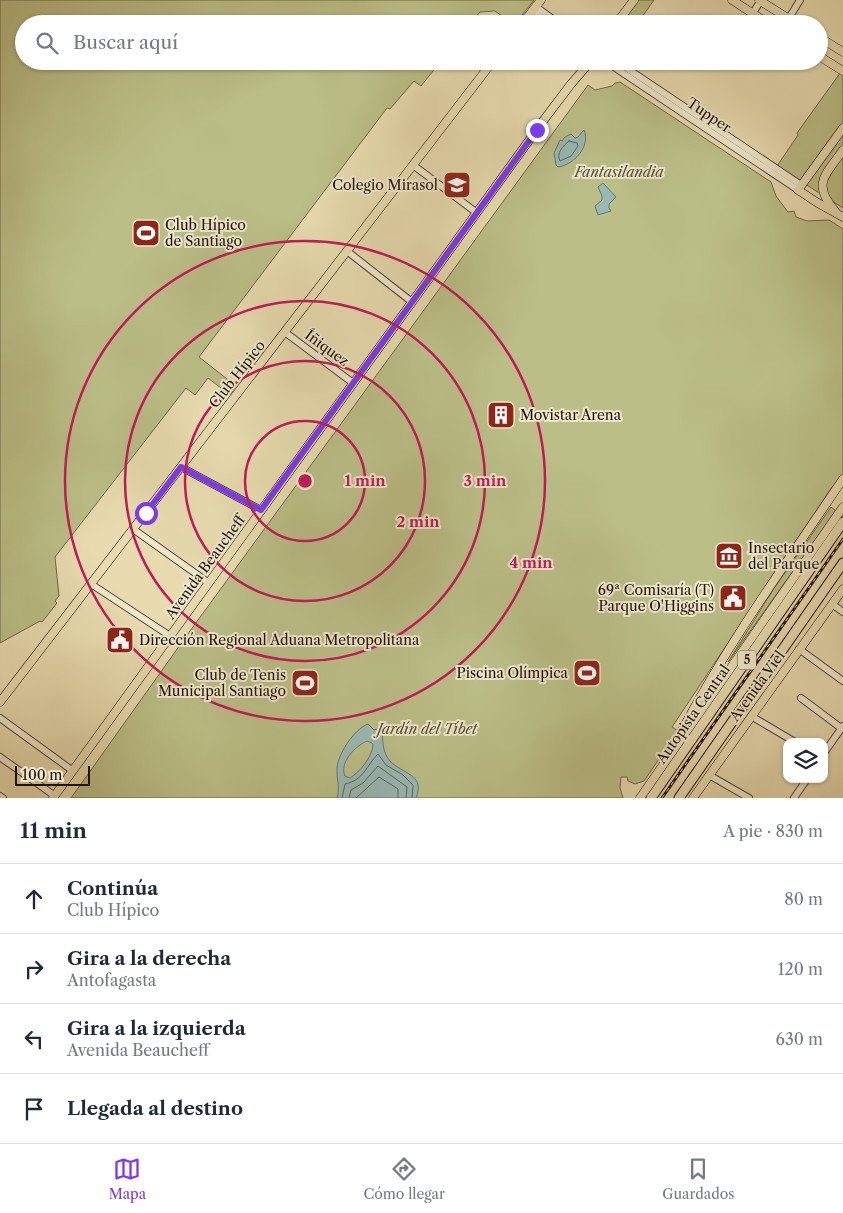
<!DOCTYPE html>
<html lang="es">
<head>
<meta charset="utf-8">
<style>
  body { margin:0; font-family:"Libre Caslon Text",serif; background:#f6f6f7; color:#1f2937 }
  .controls { position:absolute; right:15px; bottom:15px; display:grid; overflow:hidden; border-radius:10px; box-shadow:0 1px 4px #0004 }
  .controls button { width:45px; height:45px; display:grid; place-items:center; padding:0; border:0; border-bottom:1px solid #e0e1e3; background:#fff; color:#1f2937; font:25px sans-serif }
  .scale { position:absolute; left:15px; bottom:12px; width:75px; box-sizing:border-box; padding-left:5px; border:2px solid #21130a; border-top:0; font-size:14px; line-height:18px; white-space:nowrap; color:#21130a; -webkit-text-stroke:4px #efe8cb; paint-order:stroke }
  .stop { position:absolute; width:15px; height:15px; margin:-11px; border:4px solid #7c3aed; border-radius:50%; background:#fff }
  .stop.end { background:#7c3aed; border-color:#fff; box-shadow:0 1px 5px #0008 }
  .list { margin:0; padding:0; list-style:none }
  h2 { display:flex; justify-content:space-between; align-items:center; height:65px; margin:0; padding:0 20px; font-size:21px }
  h2 small { font-size:16px; font-weight:400; color:#747a83 }
  .list li { display:grid; grid-template-columns:32px 1fr auto; gap:15px; align-items:center; box-sizing:border-box; height:70px; padding:0 20px; border-top:1px solid #e0e1e3 }
  .list b { display:block; font-size:19px; white-space:nowrap }
  .list p { margin:0; font-size:16px; white-space:nowrap; color:#747a83 }
  .list em { font-size:16px; font-style:normal; color:#747a83 }
  .icon { flex:none; width:28px; height:28px; fill:none; stroke:currentColor; stroke-width:2; stroke-linecap:round; stroke-linejoin:round }
  .map { position:relative; flex:none; width:843px; height:798px; overflow:hidden }
  .search { position:absolute; background:#fff; box-shadow:0 1px 4px #0004; left:15px; right:15px; top:15px; height:55px; display:flex; align-items:center; gap:12px; box-sizing:border-box; padding:0 18px; border-radius:28px; color:#747a83; font-size:19px }
  .sheet { height:345px; background:#fff }
  nav { display:flex; justify-content:space-around; align-items:center; box-sizing:border-box; height:70px; border-top:1px solid #e0e1e3; background:#fff; font-size:14px; color:#747a83 }
  nav a { display:grid; justify-items:center; gap:2px }
  nav .on { color:#7c3aed }
  .map>svg:first-child { display:block }
</style>
</head>
<body>
<div class="map">
<svg width="843" height="798" viewBox="0 0 843 798">
  <rect width="100%" height="100%" fill="#e7dbaf"/>
  <filter id="stains"><feTurbulence type="fractalNoise" baseFrequency=".004" numOctaves="4"/><feColorMatrix values="0 0 0 0 .2 0 0 0 0 .09 0 0 0 0 .02 0 0 0 .5 -.17"/></filter>
  <radialGradient id="worn" r=".72"><stop offset=".6" stop-color="#630" stop-opacity="0"/><stop offset="1" stop-color="#630" stop-opacity=".3"/></radialGradient>
  <g fill="#bbbe87" stroke="#6e6848">
    <polygon points="0,0 534,0 515,24 513,24 495,11 480,12 470,24 24,24 24,61 441,61 421,86 414,81 390,109 387,108 199,357 236,386 230,395 208,378 195,395 186,388 55,557 59,596 55,601 57,603 42,622 40,621 0,643"/>
    <polygon points="636,0 654,0 637,24 619,24"/>
    <polygon points="843,69 843,208 777,166 798,135 797,133"/>
    <polygon points="620,82 771,182 776,196 788,212 794,211 796,217 807,221 829,220 843,229 843,474 834,488 832,487 672,727 678,731 644,781 635,784 628,781 627,777 621,777 620,788 623,798 71,798 190,631 588,85 595,90 612,86 615,83"/>
    <polygon points="831,507 836,511 728,662 773,590"/>
  </g>
  <g fill="#99b9b4" stroke="#697770" fill-rule="evenodd">
    <path d="M584 130C591 146 574 165 558 167L556 165 554 153 560 140 562 141 565 137 571 134 575 138 578 137Z"/>
    <polygon points="603,183 616,197 609,204 609,208 611,211 598,215 595,206 602,200 602,196 598,187"/>
    <path d="M368 724 374 730 381 728 382 730C383 740 382 752 390 761 402 774 426 774 416 798H337C340 788 337 781 337 771 336 756 354 729 368 724ZM367 741 372 743 373 745C372 757 360 772 350 778L345 776C339 763 355 746 367 741Z"/>
  </g>
  <g fill="none" stroke-linecap="round" stroke-linejoin="round">
    <g stroke="#5d665f" stroke-width="1">
      <path d="M569 141 577 143 578 146 571 156 560 161C556 153 563 146 569 141Z"/>
      <path d="M342 798 345 784C364 780 366 766 378 754L386 765 403 775 413 785 412 798"/>
      <polyline points="349,798 351,790 363,783 378,766 407,787 406,798"/>
      <polyline points="356,798 379,777 398,789 398,798"/>
    </g>
    <defs>
      <g id="minor">
        <polyline points="536,7 560,24"/>
        <polyline points="532,11 550,24"/>
        <polyline points="753,13 761,0"/>
        <polyline points="789,18 800,0"/>
        <polyline points="605,61 798,190"/>
        <polyline points="616,61 801,185"/>
        <polyline points="413,165 477,213"/>
        <polyline points="347,251 412,302"/>
        <polyline points="286,333 353,383"/>
        <polyline points="181,467 261,510"/>
        <polyline points="133,529 209,583"/>
        <polyline points="91,584 170,636"/>
        <polyline points="832,604 843,612"/>
        <polyline points="799,649 843,681"/>
        <polyline points="801,698 841,728"/>
        <polyline points="751,716 795,742"/>
        <polyline points="0,718 73,771"/>
        <polyline points="824,753 843,726"/>
        <polyline points="0,757 55,796"/>
        <polyline points="709,775 749,798"/>
        <polyline points="0,796 3,798"/>
        <polyline points="794,798 807,779"/>
      </g>
      <g id="major">
        <polyline points="732,0 769,24"/>
        <polyline points="759,0 797,24"/>
        <polyline points="522,24 541,0"/>
        <polyline points="616,24 634,0"/>
        <polyline points="819,37 843,52"/>
        <polyline points="819,56 843,71"/>
        <polyline points="843,128 798,190 818,203 843,217"/>
        <path d="M835 211C811 183 826 175 843 150"/>
        <polyline points="0,702 493,61"/>
        <path d="M681 732C728 643 787 562 843 479"/>
        <polyline points="53,798 546,117 571,84 591,61"/>
        <polyline points="640,798 843,507"/>
        <polyline points="693,798 843,589"/>
      </g>
      <g id="highway">
        <polyline points="651,798 843,522"/>
        <polyline points="679,798 843,563"/>
      </g>
    </defs>
    <use href="#minor" stroke="#524533" stroke-width="8"/>
    <use href="#major" stroke="#21130a" stroke-width="9"/>
    <use href="#highway" stroke="#21130a" stroke-width="11"/>
    <use href="#minor" stroke="#efe8cb" stroke-width="6"/>
    <use href="#major" stroke="#e7dbaf" stroke-width="8"/>
    <use href="#highway" stroke="#e7dbaf" stroke-width="9"/>
    <defs>
      <polyline id="rail" points="662,798 843,539"/>
    </defs>
    <use href="#rail" stroke="#21130a" stroke-width="3"/>
    <use href="#rail" stroke="#efe8cb" stroke-width="1" stroke-dasharray="4" stroke-linecap="butt"/>
  </g>
  <g fill="none" stroke-linecap="round" stroke-linejoin="round">
    <polyline stroke="#7c3aed" stroke-width="6" points="146,513 181,467 261,510 537,130"/>
  </g>
  <g fill="none" stroke="#c2185b" stroke-width="2.5">
    <circle cx="305" cy="481" r="60"/>
    <circle cx="305" cy="481" r="120"/>
    <circle cx="305" cy="481" r="180"/>
    <circle cx="305" cy="481" r="240"/>
  </g>
  <defs>
    <symbol id="school-square" viewBox="-11 -11 22 22"><rect x="-9" y="-9" width="18" height="18" rx="4" fill="#8f2418" stroke="#efe8cb"/><path d="M0-5L7-2L0 1L-7-2ZM-4 1L0 2.5L4 1V4Q0 6-4 4Z" fill="#fff"/></symbol>
    <symbol id="stadium-square" viewBox="-11 -11 22 22"><rect x="-9" y="-9" width="18" height="18" rx="4" fill="#8f2418" stroke="#efe8cb"/><path d="M0-5a6.5 5 0 1 0 0 10a6.5 5 0 1 0 0-10ZM-3.5-1.8h7v3.6h-7Z" fill="#fff"/></symbol>
    <symbol id="building-square" viewBox="-11 -11 22 22"><rect x="-9" y="-9" width="18" height="18" rx="4" fill="#8f2418" stroke="#efe8cb"/><path d="M-4-6H4V6H1V3H-1V6H-4ZM-2.5-4.3h1.7v1.8h-1.7ZM.8-4.3h1.7v1.8H.8ZM-2.5-1h1.7V.8h-1.7ZM.8-1h1.7V.8H.8Z" fill="#fff"/></symbol>
    <symbol id="museum-square" viewBox="-11 -11 22 22"><rect x="-9" y="-9" width="18" height="18" rx="4" fill="#8f2418" stroke="#efe8cb"/><path d="M0-6L6-3V-2H-6V-3ZM-5-1h2V3h-2ZM-1-1h2V3h-2ZM3-1h2V3H3ZM-6 4H6V6H-6Z" fill="#fff"/></symbol>
    <symbol id="civic-square" viewBox="-11 -11 22 22"><rect x="-9" y="-9" width="18" height="18" rx="4" fill="#8f2418" stroke="#efe8cb"/><path d="M-.6-6.5H3V-4.5H.6V-3L4-1V1h2V6H-6V1h2V-1L-.6-3ZM-1.2 2.5V6h2.4V2.5Z" fill="#fff"/></symbol>
  </defs>
  <g fill-rule="evenodd">
    <use href="#school-square" x="441" y="169" width="32" height="32"/>
    <use href="#stadium-square" x="130" y="217" width="32" height="32"/>
    <use href="#building-square" x="485" y="399" width="32" height="32"/>
    <use href="#museum-square" x="713" y="540" width="32" height="32"/>
    <use href="#civic-square" x="717" y="582" width="32" height="32"/>
    <use href="#civic-square" x="104" y="624" width="32" height="32"/>
    <use href="#stadium-square" x="571" y="657" width="32" height="32"/>
    <use href="#stadium-square" x="289" y="667" width="32" height="32"/>
  </g>
  <g text-anchor="middle" stroke-width="4" stroke-linejoin="round" paint-order="stroke">
    <rect fill="#efe8cb" stroke="#5f5344" stroke-width="1" x="738" y="650.5" width="18" height="19" rx="4"/>
    <g font-size="12" font-weight="bold" fill="#21130a">
      <text x="747" y="664">5</text>
    </g>
    <g font-size="14" fill="#21130a" stroke="#efe8cb">
      <text transform="translate(709 115) rotate(34)" y="5">Tupper</text>
      <text transform="translate(327 348) rotate(36)" y="5">Íñiquez</text>
      <text transform="translate(237 374) rotate(-52)" y="5">Club Hípico</text>
      <text transform="translate(205 567) rotate(-54)" y="5">Avenida Beaucheff</text>
      <text transform="translate(757 686) rotate(-54)" y="5">Avenida Viel</text>
      <text transform="translate(693 714) rotate(-55)" y="5">Autopista Central</text>
    </g>
    <g font-size="14" font-style="italic" fill="#574f36" stroke="#efe8cb">
      <text x="619" y="177">Fantasilandia</text>
      <text x="427" y="734">Jardín del Tíbet</text>
    </g>
    <g font-size="14" fill="#21130a" stroke="#efe8cb" text-anchor="end">
      <text x="438" y="190">Colegio Mirasol</text>
      <text x="165" y="230" text-anchor="start">Club Hípico<tspan x="165" dy="16">de Santiago</tspan></text>
      <text x="520" y="420" text-anchor="start">Movistar Arena</text>
      <text x="748" y="553" text-anchor="start">Insectario<tspan x="748" dy="16">del Parque</tspan></text>
      <text x="714" y="595">69ª Comisaría (T)<tspan x="714" dy="16">Parque O'Higgins</tspan></text>
      <text x="139" y="645" text-anchor="start">Dirección Regional Aduana Metropolitana</text>
      <text x="568" y="678">Piscina Olímpica</text>
      <text x="286" y="680">Club de Tenis<tspan x="286" dy="16">Municipal Santiago</tspan></text>
    </g>
  </g>
  <circle cx="305" cy="481" r="8" fill="#c2185b" stroke="#efe8cb" stroke-width="2.5"/>
  <g font-size="15" text-anchor="middle" font-weight="bold" fill="#c2185b" stroke="#efe8cb" stroke-width="4" stroke-linejoin="round" paint-order="stroke">
    <text x="365" y="486">1 min</text>
    <text x="485" y="486">3 min</text>
    <text x="418" y="527">2 min</text>
    <text x="531" y="568">4 min</text>
  </g>
  <rect width="100%" height="100%" filter="url(#stains)"/>
  <rect width="100%" height="100%" fill="url(#worn)"/>
</svg>
<div class="controls">
<button><svg class="icon" aria-label="layers" viewBox="0 0 24 24"><path d="M12 4l9 5-9 5-9-5zM3 14l9 5 9-5"/></svg></button>
</div>
<div class="scale">100 m</div>
<div class="stop" style="left:146px;top:513px"></div>
<div class="stop end" style="left:537px;top:130px"></div>
<div class="search"><svg class="icon" aria-label="search" viewBox="0 0 24 24"><circle cx="10" cy="10" r="6"/><path d="M15 15l6 6"/></svg>Buscar aquí</div>
</div>
<section class="sheet">
<h2>11 min<small>A pie · 830 m</small></h2>
<ul class="list">
<li><svg class="icon" aria-label="ahead" viewBox="0 0 24 24"><path d="M12 20V5M6 11l6-6 6 6"/></svg><div><b>Continúa</b><p>Club Hípico</p></div><em>80 m</em></li>
<li><svg class="icon" aria-label="right" viewBox="0 0 24 24"><path d="M7 20v-9h11M14 6l5 5-5 5"/></svg><div><b>Gira a la derecha</b><p>Antofagasta</p></div><em>120 m</em></li>
<li><svg class="icon" aria-label="left" viewBox="0 0 24 24"><path d="M17 20v-9H6M10 6l-5 5 5 5"/></svg><div><b>Gira a la izquierda</b><p>Avenida Beaucheff</p></div><em>630 m</em></li>
<li><svg class="icon" aria-label="arrive" viewBox="0 0 24 24"><path d="M6 21V4h12l-3 4 3 4H6"/></svg><div><b>Llegada al destino</b></div></li>
</ul>
</section>
<nav>
<a class="on"><svg class="icon" aria-label="map" viewBox="0 0 24 24"><path d="M3 6l6-2 6 2 6-2v14l-6 2-6-2-6 2zM9 4v14M15 6v14"/></svg>Mapa</a>
<a><svg class="icon" aria-label="directions" viewBox="0 0 24 24"><path d="M12 3l9 9-9 9-9-9zM9 14v-3h6M13 9l2 2-2 2"/></svg>Cómo llegar</a>
<a><svg class="icon" aria-label="saved" viewBox="0 0 24 24"><path d="M7 4h10v16l-5-4-5 4z"/></svg>Guardados</a>
</nav>
</body>
</html>
